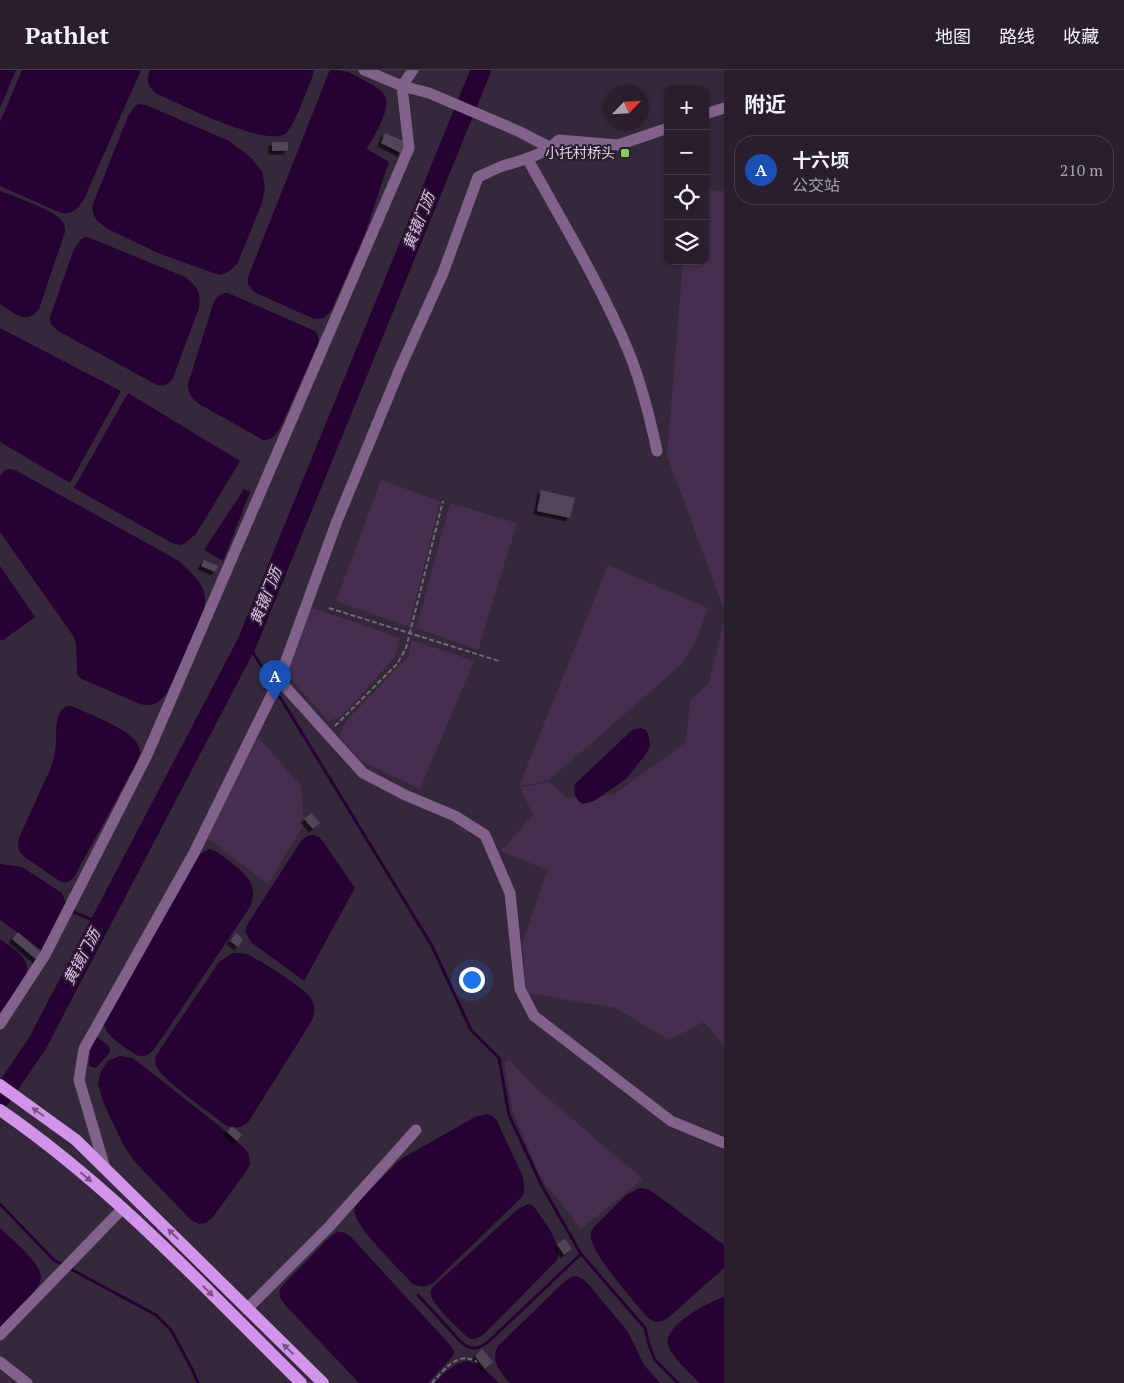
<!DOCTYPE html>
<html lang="zh">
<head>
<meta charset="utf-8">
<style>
  body { margin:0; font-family:"PT Serif","Noto Sans SC",serif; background:#302734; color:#f1f3f6 }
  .controls { position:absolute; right:15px; top:15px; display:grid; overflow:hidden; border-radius:10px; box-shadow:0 1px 4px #0004 }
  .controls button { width:45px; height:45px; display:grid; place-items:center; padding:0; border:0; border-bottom:1px solid #443c48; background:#281e2c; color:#f1f3f6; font:25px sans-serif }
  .compass { position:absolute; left:604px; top:15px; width:45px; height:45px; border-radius:50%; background:#281e2c; box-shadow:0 1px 4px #0004; rotate:65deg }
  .you { position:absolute; left:471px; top:909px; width:18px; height:18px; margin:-12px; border:4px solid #fff; border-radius:50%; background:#1a73e8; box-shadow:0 0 0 8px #1a73e833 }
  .badge { display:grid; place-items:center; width:32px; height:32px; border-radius:50%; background:#8c9099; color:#fff; font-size:16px; font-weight:700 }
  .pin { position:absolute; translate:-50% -41px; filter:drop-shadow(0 1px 2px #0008) }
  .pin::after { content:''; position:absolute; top:26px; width:18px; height:15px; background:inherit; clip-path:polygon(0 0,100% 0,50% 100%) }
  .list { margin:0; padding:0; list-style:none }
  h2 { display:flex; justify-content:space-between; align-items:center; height:65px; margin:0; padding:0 20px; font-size:21px }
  h2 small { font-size:16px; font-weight:400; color:#a5a2a9 }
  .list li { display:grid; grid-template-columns:32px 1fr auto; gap:15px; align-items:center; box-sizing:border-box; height:70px; margin:0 10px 10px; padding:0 10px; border:1px solid #443c48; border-radius:20px }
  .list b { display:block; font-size:19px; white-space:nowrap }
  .list p { margin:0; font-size:16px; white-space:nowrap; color:#a5a2a9 }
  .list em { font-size:16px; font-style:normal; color:#a5a2a9 }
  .icon { flex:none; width:28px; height:28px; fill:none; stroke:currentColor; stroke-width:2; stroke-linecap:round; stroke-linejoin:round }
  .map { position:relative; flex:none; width:724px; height:1313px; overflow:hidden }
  header { display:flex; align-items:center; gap:30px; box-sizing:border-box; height:70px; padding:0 25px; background:#281e2c; border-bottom:1px solid #443c48 }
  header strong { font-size:24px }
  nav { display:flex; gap:28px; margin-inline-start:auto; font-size:18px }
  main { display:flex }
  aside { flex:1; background:#281e2c }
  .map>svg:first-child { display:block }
</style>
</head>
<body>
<header>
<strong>Pathlet</strong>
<nav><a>地图</a><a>路线</a><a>收藏</a></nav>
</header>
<main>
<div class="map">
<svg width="724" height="1313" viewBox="0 0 724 1313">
  <defs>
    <filter id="shadow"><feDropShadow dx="-3.5" dy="3.5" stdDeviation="0" flood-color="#0009"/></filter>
  </defs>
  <rect width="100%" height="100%" fill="#35283a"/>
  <g fill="#452e4e">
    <polygon points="705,120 724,121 724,539 667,386 683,191 705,191"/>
    <polygon points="381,410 440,431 409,557 336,531"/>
    <polygon points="450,433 517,453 478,580 416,558"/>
    <polygon points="608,495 708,538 696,571 682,594 548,711 519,716"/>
    <polygon points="310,537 400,568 395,587 341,647 328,651 287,604"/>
    <polygon points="724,551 724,975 704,952 669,970 615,938 527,923 522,874 547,800 501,781 533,745 520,717 548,712 568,728 613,725 686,672 690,630 709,612"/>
    <polygon points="412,570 474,591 420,719 358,689 339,666 346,651 408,587"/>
    <polygon points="258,667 301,716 304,754 268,814 206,767"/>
    <polygon points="509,989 537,1019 643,1109 581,1159 540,1107 513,1042 504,993"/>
  </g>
  <g fill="#260032">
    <polygon points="0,0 16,0 0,38"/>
    <path d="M22 0H141L84 129C78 139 73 144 61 143L0 116V52Z"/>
    <path d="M150 0H314L312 8C307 19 294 57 286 63 269 79 178 33 157 24 148 17 146 11 150 0Z"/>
    <path d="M331 0C349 0 352 4 367 12 374 16 381 19 385 26 392 39 373 67 367 79L389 92 364 166 331 241 324 248 314 249 254 222 248 214V207L329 2Z"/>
    <path d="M140 34 146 35 229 71 249 86 262 101 265 117 262 133 238 192C233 199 228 203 219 205L158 183 108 159C98 153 91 146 93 134L128 46 136 35Z"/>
    <path d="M0 121C15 127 57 140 64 154 65 156 65 160 65 162L39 239C26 256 14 243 0 234Z"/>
    <path d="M85 167 90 168 185 207C198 217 201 222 199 238L173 308C168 315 165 316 157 315L58 261 51 254 50 247 74 179 81 169Z"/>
    <path d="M224 223H228L315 261C319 266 319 270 317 276L280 358C276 365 272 370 263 370L199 334C191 328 188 324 188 314L214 231 217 227Z"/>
    <polygon points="0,258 121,321 70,413 0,372"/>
    <polygon points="128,323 240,391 196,464 184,474 179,475 172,473 74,418"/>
    <path d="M10 399 15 400 179 491C199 511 211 518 202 547L168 621C159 633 155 637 140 634L84 610 80 608 77 604 76 573 74 567 0 462V406L5 400Z"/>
    <polygon points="244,419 250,422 223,491 204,480"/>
    <polygon points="0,496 35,547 3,570 0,570"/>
    <path d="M67 636H72C88 644 131 659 138 675 141 680 140 685 138 690L74 807C70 811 67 814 61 812L26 788C18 782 17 778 19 768 26 752 34 735 41 719 47 707 53 695 55 682 58 669 52 642 67 636Z"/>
    <path d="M640 658 646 660 649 667 650 676 646 684 626 709 594 731 582 734C575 728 573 724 575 714L632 660Z"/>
    <polygon points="313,765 319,767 324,773 355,818 304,911 251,872 245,861 247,855 301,771 307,766"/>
    <path d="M209 779C217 781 223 786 229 791 246 804 259 815 250 837L155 978C150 984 145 988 136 985 125 977 107 968 104 954L200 784Z"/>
    <polygon points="0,794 22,797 62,823 66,834 43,881 0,850"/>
    <path d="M0 869C8 875 18 881 24 889 36 906 10 929 0 942Z"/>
    <path d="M233 883C239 883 244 883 249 885 262 892 306 918 312 930 316 938 315 944 311 952L249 1051C242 1058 236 1059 227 1056 214 1046 160 1008 156 996 155 991 155 988 157 984L219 892Z"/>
    <path d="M97 967 109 976 110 982 96 998 89 996C90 986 89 974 97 967Z"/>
    <polygon points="120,986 133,988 223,1059 244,1078 249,1085 250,1095 245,1103 213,1147 206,1153 199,1154 191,1150 136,1093 125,1078 103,1032 98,1014 101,1001 108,991"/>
    <path d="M487 1044 492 1046 496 1049 523 1107 524 1115V1122L522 1127 434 1212C426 1217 421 1218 413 1214 399 1199 358 1160 355 1143 354 1139 355 1136 357 1132L401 1089 475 1047Z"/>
    <path d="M639 1118H643L650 1120 724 1175V1198L668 1248C659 1253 656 1254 647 1247 635 1232 591 1184 591 1166 591 1161 593 1158 596 1155L626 1125Z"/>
    <path d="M528 1134 532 1135 535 1138C543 1150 564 1175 557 1190L484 1264C477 1269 473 1271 466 1266 458 1258 432 1234 431 1225 430 1221 431 1220 433 1217L518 1139Z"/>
    <path d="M0 1158C10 1168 43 1194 41 1209 39 1219 14 1246 6 1256L0 1260Z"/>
    <path d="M337 1162C344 1162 347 1163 352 1168L451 1276 454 1282 453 1286 428 1313H359L286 1236C281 1229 276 1223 283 1215L331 1166Z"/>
    <path d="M576 1206 583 1209 590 1216 628 1262 644 1295 660 1313H510C500 1302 490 1291 498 1276L563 1213 571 1207Z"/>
    <path d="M724 1227V1313H700C691 1304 671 1287 668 1274 664 1255 709 1232 724 1227Z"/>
    <path d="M466 1291C480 1293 489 1303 499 1313H435C444 1303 452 1294 466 1291Z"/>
  </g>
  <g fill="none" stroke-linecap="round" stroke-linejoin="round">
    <g stroke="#260032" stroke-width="3">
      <polyline points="247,573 262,597"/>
      <polyline points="280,627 432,876 471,960 499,988 509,1045 542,1116 581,1184 645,1258 649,1275 655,1290 678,1313"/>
      <polyline points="71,841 100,853"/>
      <polyline points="0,1134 54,1190 156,1245 171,1260 192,1299 198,1313"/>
      <path d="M418 1225 460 1271C471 1281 477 1280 488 1272L581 1184"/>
    </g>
    <polyline stroke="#260032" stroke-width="20" points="0,1028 37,974 247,573 481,0"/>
  </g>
  <g fill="#534558" filter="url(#shadow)">
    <polygon points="385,63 406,72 401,83 381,73"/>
    <rect x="272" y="72" width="16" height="9"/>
    <polygon points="541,420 575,428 570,448 537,441"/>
    <polygon points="204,490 218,496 215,502 201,496"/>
    <polygon points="311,743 320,753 313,759 304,749"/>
    <polygon points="18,862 44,885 38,891 12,869"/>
    <polygon points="236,863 243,869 238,877 230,871"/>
    <polygon points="232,1056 242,1065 237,1071 227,1062"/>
    <polygon points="565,1169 572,1179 564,1185 557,1174"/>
    <polygon points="482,1279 493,1292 485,1299 475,1286"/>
  </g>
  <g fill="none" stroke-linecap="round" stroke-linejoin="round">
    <g stroke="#756a7a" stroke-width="2" stroke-dasharray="5 2.5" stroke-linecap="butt">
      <polyline points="329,538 499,591"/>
      <polyline points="335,656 397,594 406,578 443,431"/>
      <path d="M432 1313C444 1300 458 1280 477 1292"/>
    </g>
    <g stroke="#80628b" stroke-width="11">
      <polyline points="364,0 402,16 429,23 518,61 551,78"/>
      <polyline points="705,44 724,38"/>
      <path d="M527 88C563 153 602 217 630 285 642 316 650 348 657 381"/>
      <polyline points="279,610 363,703 405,725 455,746 485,765 510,823 520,919 534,946 671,1051 724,1073"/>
      <polyline points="0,954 45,885 147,685 409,78 402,16 413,0"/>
      <path d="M105 1098 79 1010 84 979 194 783 279 610 337 451 401 296 443 203 478 107C485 104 493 100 500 97 521 90 543 86 559 70L618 75 668 58"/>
      <polyline points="247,1239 328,1158 416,1060"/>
      <polyline points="0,1265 123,1138"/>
      <polyline points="0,1292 27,1313"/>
    </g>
    <g stroke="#d294ea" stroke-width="12">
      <polyline points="0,1015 76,1070 323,1313"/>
      <path d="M0 1040C112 1117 205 1218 301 1313"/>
    </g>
  </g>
  <defs><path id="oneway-solid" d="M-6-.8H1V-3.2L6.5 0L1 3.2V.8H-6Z" transform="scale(1.25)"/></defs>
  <g fill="#765383">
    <use href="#oneway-solid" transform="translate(38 1042) rotate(-145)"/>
    <use href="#oneway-solid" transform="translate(86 1107) rotate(40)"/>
    <use href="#oneway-solid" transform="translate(173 1164) rotate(-135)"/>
    <use href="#oneway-solid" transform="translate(208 1221) rotate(45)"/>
    <use href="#oneway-solid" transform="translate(288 1279) rotate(-136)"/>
  </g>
  <rect fill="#7ed153" stroke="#2b1e2f" stroke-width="2" x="620" y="78" width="10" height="10" rx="2.5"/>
  <g text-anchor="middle" stroke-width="4" stroke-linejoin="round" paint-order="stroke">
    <g font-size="14" fill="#dfd6e2" stroke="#2b1e2f" text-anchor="end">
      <text x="615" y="88">小托村桥头</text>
    </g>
    <g font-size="15" font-style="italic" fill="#e6c2f4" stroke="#2b1e2f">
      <text transform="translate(419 151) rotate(-68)" y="5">黄镜门沥</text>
      <text transform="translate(266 526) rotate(-68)" y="5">黄镜门沥</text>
      <text transform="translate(82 887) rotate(-62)" y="5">黄镜门沥</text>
    </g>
  </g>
</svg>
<div class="controls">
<button>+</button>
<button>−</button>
<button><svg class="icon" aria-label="locate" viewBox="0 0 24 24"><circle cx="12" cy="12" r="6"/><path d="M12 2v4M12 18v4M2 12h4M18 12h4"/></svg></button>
<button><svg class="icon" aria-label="layers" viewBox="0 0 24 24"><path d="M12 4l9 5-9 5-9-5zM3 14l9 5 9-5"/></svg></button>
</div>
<svg class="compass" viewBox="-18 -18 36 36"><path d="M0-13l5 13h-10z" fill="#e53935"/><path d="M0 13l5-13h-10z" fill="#a5a2a9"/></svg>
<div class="you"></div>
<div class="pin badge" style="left:275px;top:631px;background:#1a4fb4">A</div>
</div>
<aside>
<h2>附近<small></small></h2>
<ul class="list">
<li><span class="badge" style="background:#1a4fb4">A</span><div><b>十六顷</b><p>公交站</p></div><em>210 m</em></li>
</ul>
</aside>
</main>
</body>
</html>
